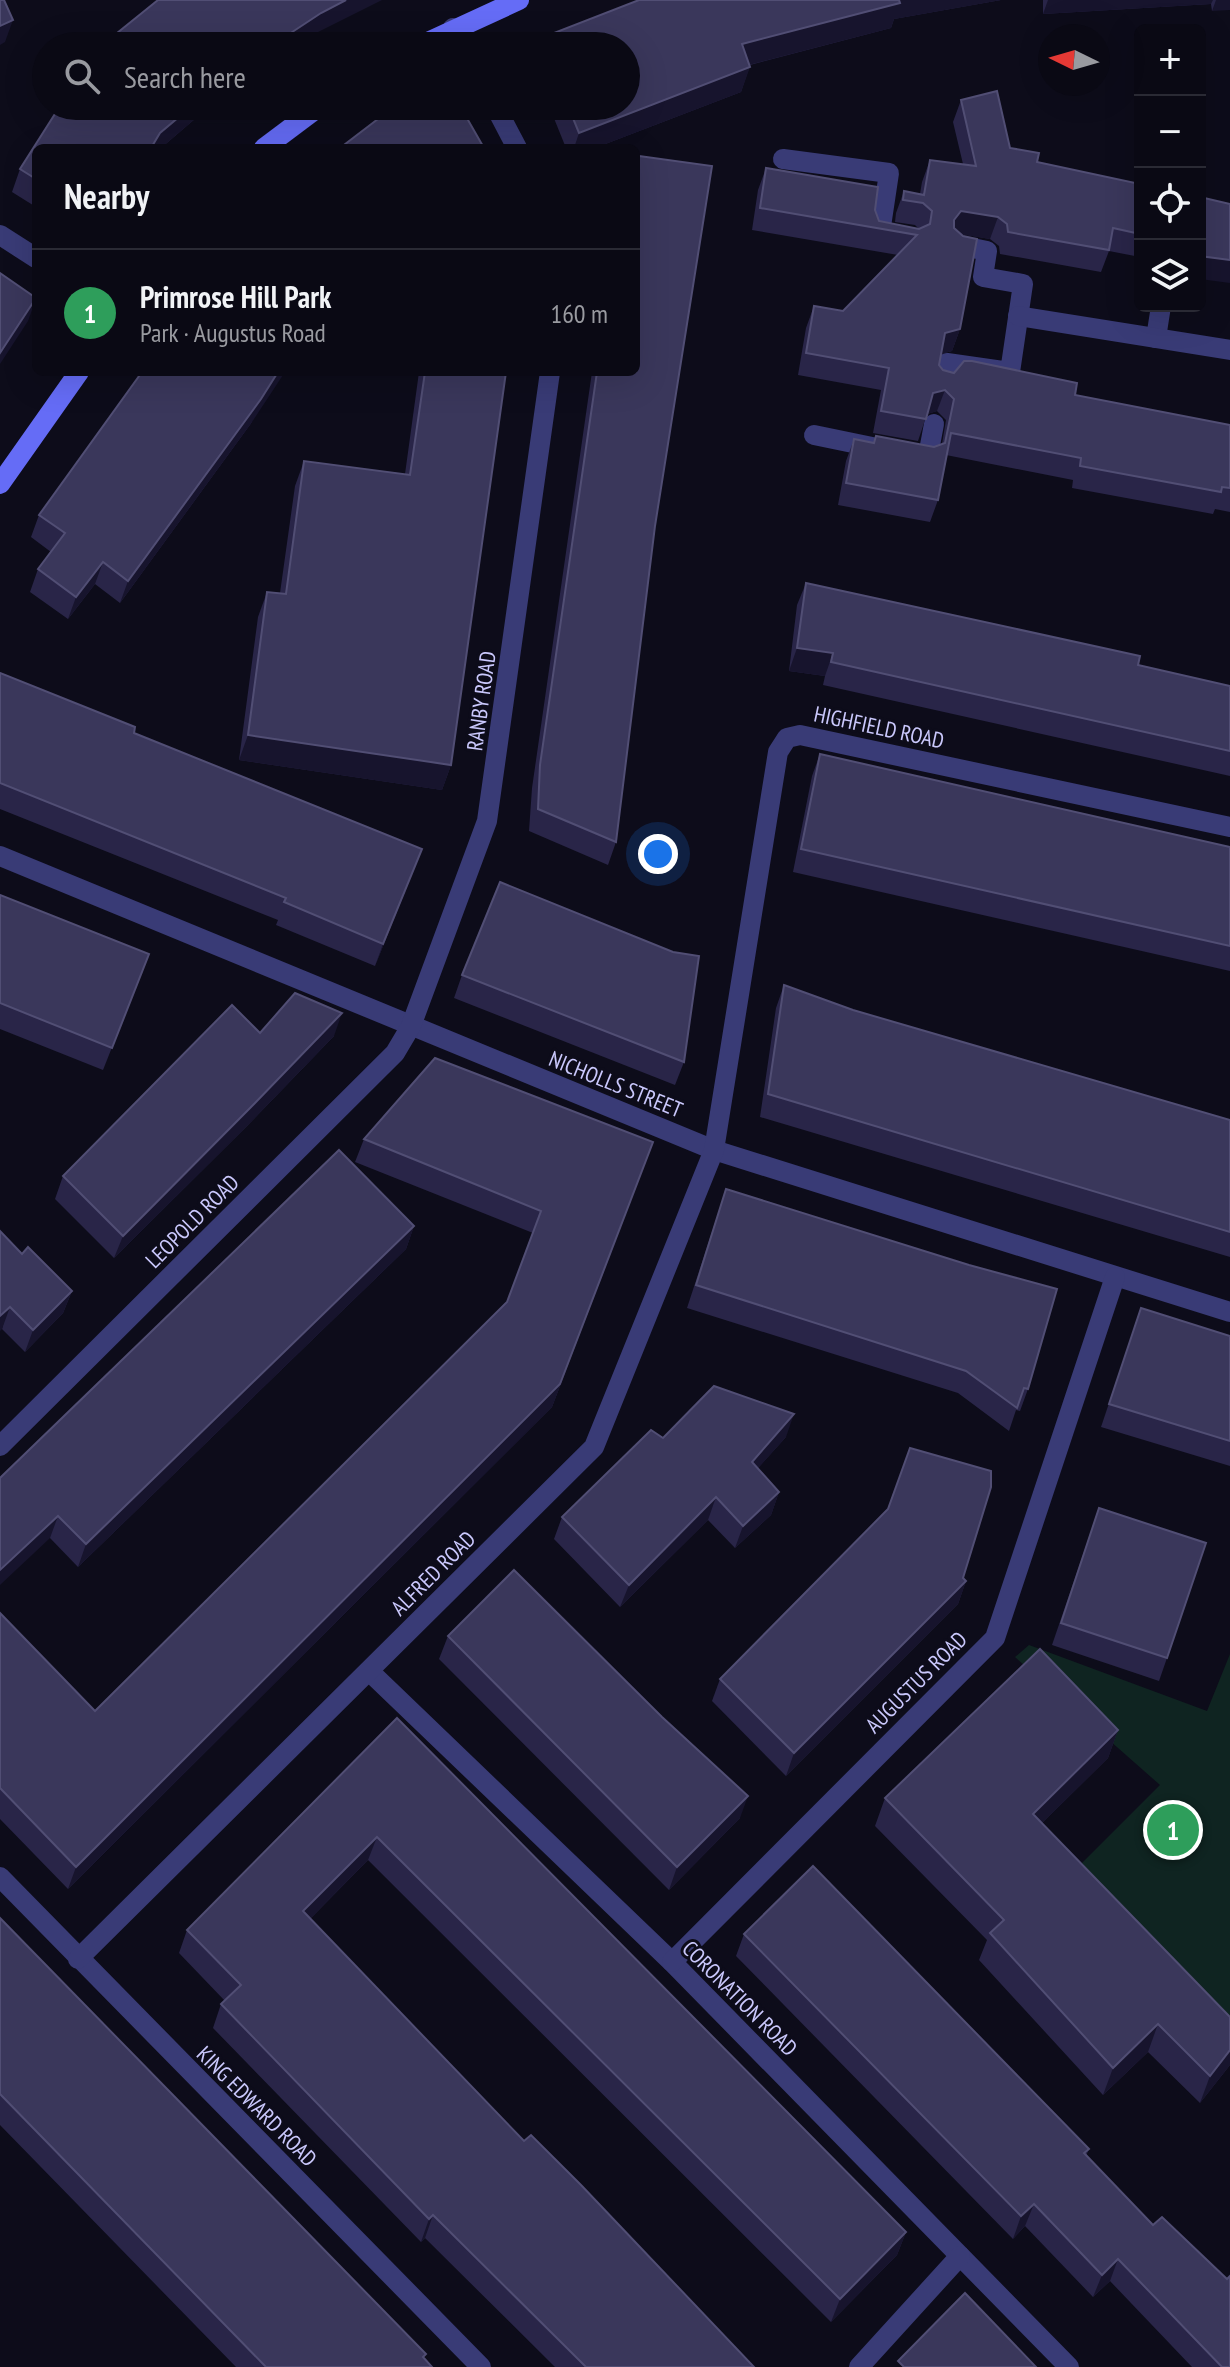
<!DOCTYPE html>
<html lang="en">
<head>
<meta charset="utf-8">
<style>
  body { margin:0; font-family:"PT Sans Narrow",sans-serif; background:#181722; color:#f1f3f6 }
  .controls { position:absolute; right:24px; top:24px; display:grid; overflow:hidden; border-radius:12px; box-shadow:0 8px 32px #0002 }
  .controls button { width:72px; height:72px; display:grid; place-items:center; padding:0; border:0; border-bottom:2px solid #2a2a34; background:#0a0914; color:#f1f3f6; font:40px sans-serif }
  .compass { position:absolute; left:1038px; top:24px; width:72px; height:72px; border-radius:50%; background:#0a0914; box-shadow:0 8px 32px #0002; rotate:275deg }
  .you { position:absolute; left:658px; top:854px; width:28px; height:28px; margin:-20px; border:6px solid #fff; border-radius:50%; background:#1a73e8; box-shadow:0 0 0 12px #1a73e833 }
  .badge { display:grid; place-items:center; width:52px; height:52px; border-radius:50%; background:#0edce2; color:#fff; font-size:26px; font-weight:700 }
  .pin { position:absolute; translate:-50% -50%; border:4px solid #fff; box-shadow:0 2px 8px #0006 }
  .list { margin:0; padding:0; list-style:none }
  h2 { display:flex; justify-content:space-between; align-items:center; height:104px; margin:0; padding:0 32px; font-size:34px }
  h2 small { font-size:26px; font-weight:400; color:#999aa0 }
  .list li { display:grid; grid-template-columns:52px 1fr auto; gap:24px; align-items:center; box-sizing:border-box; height:128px; padding:0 32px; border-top:2px solid #2a2a34 }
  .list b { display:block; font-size:30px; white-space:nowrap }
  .list p { margin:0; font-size:26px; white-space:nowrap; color:#999aa0 }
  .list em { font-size:26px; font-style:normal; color:#999aa0 }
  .icon { flex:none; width:44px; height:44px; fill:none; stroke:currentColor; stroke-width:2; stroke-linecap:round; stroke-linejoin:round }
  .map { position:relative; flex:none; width:1230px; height:2367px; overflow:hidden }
  .search { position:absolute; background:#0a0914; box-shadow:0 8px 32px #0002; left:32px; top:32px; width:608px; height:88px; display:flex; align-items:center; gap:20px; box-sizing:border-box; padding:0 28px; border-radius:44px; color:#999aa0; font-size:30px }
  .panel { position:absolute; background:#0a0914; box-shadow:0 8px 32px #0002; left:32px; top:144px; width:608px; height:232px; border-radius:12px }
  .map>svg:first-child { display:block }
</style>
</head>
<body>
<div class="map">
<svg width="1230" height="2367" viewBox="0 0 1230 2367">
  <rect width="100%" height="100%" fill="#0d0c1a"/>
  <polygon fill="#0f2421" points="1029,1645 1207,1711 1230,1654 1230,2035 1071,1874 1160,1785 1015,1657"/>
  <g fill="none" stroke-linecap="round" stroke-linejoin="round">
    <g stroke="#393b76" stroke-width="20">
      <polyline points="783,159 889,173 880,233 892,235"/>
      <polyline points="1156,338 1161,306"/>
      <polyline points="943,382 947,363 1010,372 1023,284 983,277 987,251 958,245"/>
      <polyline points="814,435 877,448"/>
      <polyline points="913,454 928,456 934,424"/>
    </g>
    <g stroke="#393b76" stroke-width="20">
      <polyline points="453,28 463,46"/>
      <polyline points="495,106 517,148"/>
      <polyline points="0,235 36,258"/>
      <polyline points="1018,316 1230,350"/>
      <polyline points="0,856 714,1150 1230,1312"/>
      <polyline points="0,1446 395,1053 411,1026 487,821 550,372"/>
      <polyline points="369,1671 672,1962 1069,2367"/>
      <polyline points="0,1877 481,2367"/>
      <polyline points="78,1959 594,1447 714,1150 778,752 787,738 800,735 1230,827"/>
      <polyline points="672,1962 995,1638 1115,1277"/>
      <polyline points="859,2367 960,2256"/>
    </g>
    <g stroke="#656cf6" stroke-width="20">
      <polyline points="419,46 519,0"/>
      <polyline points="264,148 320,106"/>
      <polyline points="0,484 79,372"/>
    </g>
  </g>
  <g fill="#292548">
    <polygon points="639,0 1001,0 894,19 891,28 750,65 741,92 595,148 566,148 549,106 626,106 626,46 538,46 541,38"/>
    <polygon points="1043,0 1230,0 1212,11 1211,4 1043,14"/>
    <polygon points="961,100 1010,148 1037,162 1140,184 1140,257 1109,251 1101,272 1000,254 999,246 990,239 961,234 960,329 952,351 941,354 939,365 943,370 1230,425 1230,512 1215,509 1213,514 1072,488 1073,480 946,455 938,500 930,522 838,505 846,461 854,439 873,443 876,436 934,447 942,444 946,420 937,411 927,414 918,441 873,433 881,390 798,375 806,328 814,306 843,311 898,255 752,230 758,190 766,168 875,210 879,221 919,229 915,225 895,222 896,213 904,191 920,194 922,182 930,160 963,164 953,122"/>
    <polygon points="60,106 210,106 161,148 36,148 36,207 12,192 20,169"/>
    <polygon points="639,156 655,526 616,842 608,865 529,831 532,788 592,372 636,372 636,163"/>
    <polygon points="419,372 506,372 451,765 442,790 239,760 258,617 267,592 280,593 295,486 304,461 405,474"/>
    <polygon points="252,422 120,603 95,584 68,619 30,592 38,569 51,552 31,537 39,515"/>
    <polygon points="806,583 1138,665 1230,686 1230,776 823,685 825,676 789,671 797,605"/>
    <polygon points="0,673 134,733 413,872 375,966 276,925 278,920 0,809"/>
    <polygon points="820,754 1230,847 1230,971 793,872 812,776"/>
    <polygon points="0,895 149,954 103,1070 0,1029"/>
    <polygon points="462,975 684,1062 675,1085 454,998"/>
    <polygon points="784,985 853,1010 1230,1120 1230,1257 760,1117 776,1008"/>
    <polygon points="260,1033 334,1036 247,1126 114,1258 55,1199 63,1176"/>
    <polygon points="364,1139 653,1142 552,1407 68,1889 0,1819 0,1613 95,1711 507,1302 533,1233 355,1162"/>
    <polygon points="726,1189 1028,1389 1020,1411 1016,1410 1009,1431 958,1393 687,1308"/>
    <polygon points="414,1226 406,1249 78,1567 50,1538 0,1478"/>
    <polygon points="22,1254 72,1291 63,1313 25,1352 2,1329"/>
    <polygon points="1141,1308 1230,1336 1230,1466 1101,1427"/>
    <polygon points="786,1437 758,1468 779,1492 771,1515 735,1548 708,1520 620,1607 554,1539 562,1517"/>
    <polygon points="1099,1508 1167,1658 1159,1681 1052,1645"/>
    <polygon points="963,1578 966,1581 958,1604 786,1776 712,1701 720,1679"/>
    <polygon points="448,1636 740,1818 669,1890 439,1659"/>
    <polygon points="397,1718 906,2232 897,2255 831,2322 368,1860 310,1919 524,2141 754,2367 555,2367 425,2238 421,2242 213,2028 221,2004 225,2001 179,1953 187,1930"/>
    <polygon points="1118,1730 1108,1758 1042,1823 1230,2065 1200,2103 1148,2052 1103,2095 979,1960 987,1940 875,1826 885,1798"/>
    <polygon points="0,1918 424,2359 432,2367 236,2367 0,2125"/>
    <polygon points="744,1934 1089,2149 1086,2156 1230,2367 1192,2367 1110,2281 1093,2297 1025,2226 1013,2239 736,1956"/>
  </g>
  <g fill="#17142d">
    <polygon points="346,0 382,0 312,35 297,46 271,46 321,13"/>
    <polygon points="897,0 1001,0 894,19 891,28 733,69 742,44"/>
    <polygon points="1048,0 1213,0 1211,4 1043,14"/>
    <polygon points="1216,0 1230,0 1230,10 1212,11"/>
    <polygon points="13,20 5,42 0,45 0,26"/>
    <polygon points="750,67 741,92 595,148 574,148 579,133"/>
    <polygon points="192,106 210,106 161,148 151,148 160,133"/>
    <polygon points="961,211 998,217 990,239 953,233 954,220"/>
    <polygon points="1200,256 1230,260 1230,283 1200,279"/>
    <polygon points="36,299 28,321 0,364 0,353"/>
    <polygon points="960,329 952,351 937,355 945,333"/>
    <polygon points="278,372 285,372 252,422 120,603 128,581"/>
    <polygon points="945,390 937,411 925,415 933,393"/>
    <polygon points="103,562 95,584 68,619 76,597"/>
    <polygon points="797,648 833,653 825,676 789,671"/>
    <polygon points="248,735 451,765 442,790 239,760"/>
    <polygon points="422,849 413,872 375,966 383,944"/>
    <polygon points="342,1013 334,1036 247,1126 114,1258 123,1236"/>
    <polygon points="645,1164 552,1407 68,1889 76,1867"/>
    <polygon points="414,1226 406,1249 78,1567 86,1544"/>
    <polygon points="72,1291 63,1313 25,1352 33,1330"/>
    <polygon points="10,1307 2,1329 0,1331 0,1316"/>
    <polygon points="794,1414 786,1437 744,1484 752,1462"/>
    <polygon points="779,1492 771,1515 735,1548 743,1526"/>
    <polygon points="716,1497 708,1520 620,1607 629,1585"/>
    <polygon points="58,1516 50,1538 0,1585 0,1570"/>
    <polygon points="966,1581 958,1604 786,1776 794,1753"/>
    <polygon points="1118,1730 1108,1758 1023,1842 1033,1814"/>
    <polygon points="748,1796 740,1818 669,1890 677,1867"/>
    <polygon points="377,1837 368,1860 295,1934 303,1911"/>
    <polygon points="1158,2024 1148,2052 1103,2095 1113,2068"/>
    <polygon points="1230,2050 1230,2065 1200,2103 1210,2076"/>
    <polygon points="1034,2204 1025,2226 1013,2239 1021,2216"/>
    <polygon points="433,2215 425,2238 421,2242 429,2219"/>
    <polygon points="906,2232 897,2255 831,2322 840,2299"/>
    <polygon points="1118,2259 1110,2281 1093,2297 1102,2275"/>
  </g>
  <g fill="#3a375b" stroke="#514e74" stroke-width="2">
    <polygon points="0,0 4,0 13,20 0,26"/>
    <polygon points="158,0 346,0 321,13 271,46 101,46"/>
    <polygon points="639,0 899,0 900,3 742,44 750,67 579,133 568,106 626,106 626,46 544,46 541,38"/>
    <polygon points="997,91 1010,148 1039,153 1037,162 1140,184 1140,234 1113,228 1109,250 1008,232 1007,224 998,217 961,211 954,220 954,228 963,236 977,239 960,329 945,333 939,365 943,370 954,373 964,361 972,361 1077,383 1075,395 1230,425 1230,488 1222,487 1221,492 1080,466 1081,458 951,433 938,500 846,483 854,439 874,443 876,436 934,447 945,443 954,399 945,390 933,393 926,419 881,411 889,368 806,353 814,306 843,311 917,235 760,208 766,168 878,187 875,210 879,221 919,229 930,224 932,211 923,203 903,200 904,191 924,195 930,160 976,166 961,100"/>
    <polygon points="60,106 192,106 160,133 151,148 36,148 36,179 20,169"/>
    <polygon points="395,106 460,106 484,148 340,148"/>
    <polygon points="639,156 712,166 655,526 616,842 538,809 540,765 597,372 636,372 636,174"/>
    <polygon points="1200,197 1230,204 1230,260 1200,256"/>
    <polygon points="0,273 36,298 0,353"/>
    <polygon points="142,372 278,372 261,399 128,581 103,562 76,597 38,569 65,533 39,515"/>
    <polygon points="425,372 506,372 451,765 248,735 267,592 286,594 304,461 410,475"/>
    <polygon points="806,583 1140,656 1138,665 1230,686 1230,751 831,662 833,653 797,648"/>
    <polygon points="0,673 135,727 134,733 422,849 383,944 284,902 286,898 0,783"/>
    <polygon points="820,754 1230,847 1230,946 801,849"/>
    <polygon points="500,882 673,952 699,956 684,1062 462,975"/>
    <polygon points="0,895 149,954 112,1048 0,1003"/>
    <polygon points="784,985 853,1010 1230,1120 1230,1232 768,1094"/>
    <polygon points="295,993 342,1013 255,1103 123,1236 63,1176 232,1005 260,1033"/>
    <polygon points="435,1058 653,1142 560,1384 76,1867 0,1788 0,1613 95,1711 507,1302 541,1211 364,1139"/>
    <polygon points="339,1150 414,1226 86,1544 58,1516 0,1570 0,1478"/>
    <polygon points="726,1189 969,1265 1057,1289 1028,1389 1024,1388 1017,1408 966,1371 696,1285"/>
    <polygon points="0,1231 22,1254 28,1247 72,1291 33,1330 10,1307 0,1316"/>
    <polygon points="1141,1308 1230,1336 1230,1441 1109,1404"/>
    <polygon points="714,1386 794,1414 752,1462 779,1492 743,1526 716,1497 629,1585 562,1517 651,1430 663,1438"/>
    <polygon points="910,1448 991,1471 991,1487 963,1578 966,1581 794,1753 720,1679 888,1509"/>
    <polygon points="1099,1508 1206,1543 1167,1658 1061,1623"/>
    <polygon points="514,1570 662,1717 748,1796 677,1867 448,1636"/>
    <polygon points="1040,1649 1118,1730 1033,1814 1230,2017 1230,2050 1210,2076 1158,2024 1113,2068 990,1933 1004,1920 885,1798"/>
    <polygon points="397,1718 906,2232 840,2299 377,1837 303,1911 524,2141 531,2135 581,2185 754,2367 586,2367 433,2215 429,2219 221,2004 241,1985 187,1930"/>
    <polygon points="813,1866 1089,2149 1084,2153 1153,2225 1162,2217 1227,2279 1230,2276 1230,2367 1222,2367 1118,2259 1102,2275 1034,2204 1021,2216 744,1934"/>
    <polygon points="0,1918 426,2354 423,2357 432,2367 266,2367 0,2094"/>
    <polygon points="965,2293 1036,2367 904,2367 898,2361"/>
  </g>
  <g text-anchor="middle" stroke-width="6" stroke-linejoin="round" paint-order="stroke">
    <g font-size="22" fill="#cac8fc" stroke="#0d0c1a">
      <text transform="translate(481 701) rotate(-82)" y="8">RANBY ROAD</text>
      <text transform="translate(879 727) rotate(12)" y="8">HIGHFIELD ROAD</text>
      <text transform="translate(616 1084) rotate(22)" y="8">NICHOLLS STREET</text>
      <text transform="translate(192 1221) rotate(-45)" y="8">LEOPOLD ROAD</text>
      <text transform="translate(433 1573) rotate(-45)" y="8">ALFRED ROAD</text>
      <text transform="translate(916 1682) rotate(-45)" y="8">AUGUSTUS ROAD</text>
      <text transform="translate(740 1998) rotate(45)" y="8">CORONATION ROAD</text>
      <text transform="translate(257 2106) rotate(45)" y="8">KING EDWARD ROAD</text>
    </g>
  </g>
</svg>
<div class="controls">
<button>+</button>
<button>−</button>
<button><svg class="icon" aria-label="locate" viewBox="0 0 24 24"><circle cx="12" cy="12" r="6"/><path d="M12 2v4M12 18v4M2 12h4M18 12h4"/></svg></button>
<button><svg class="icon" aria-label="layers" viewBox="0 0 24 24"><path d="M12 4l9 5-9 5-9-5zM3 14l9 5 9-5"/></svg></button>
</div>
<svg class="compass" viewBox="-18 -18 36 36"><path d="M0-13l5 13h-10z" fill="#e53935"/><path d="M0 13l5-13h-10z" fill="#999aa0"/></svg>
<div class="you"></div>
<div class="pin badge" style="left:1173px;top:1830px;background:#2e9e5b">1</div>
<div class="search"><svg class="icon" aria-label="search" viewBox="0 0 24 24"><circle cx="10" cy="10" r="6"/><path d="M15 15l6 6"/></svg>Search here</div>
<section class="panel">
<h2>Nearby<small></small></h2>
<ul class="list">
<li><span class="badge" style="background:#2e9e5b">1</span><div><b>Primrose Hill Park</b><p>Park · Augustus Road</p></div><em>160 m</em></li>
</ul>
</section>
</div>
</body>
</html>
